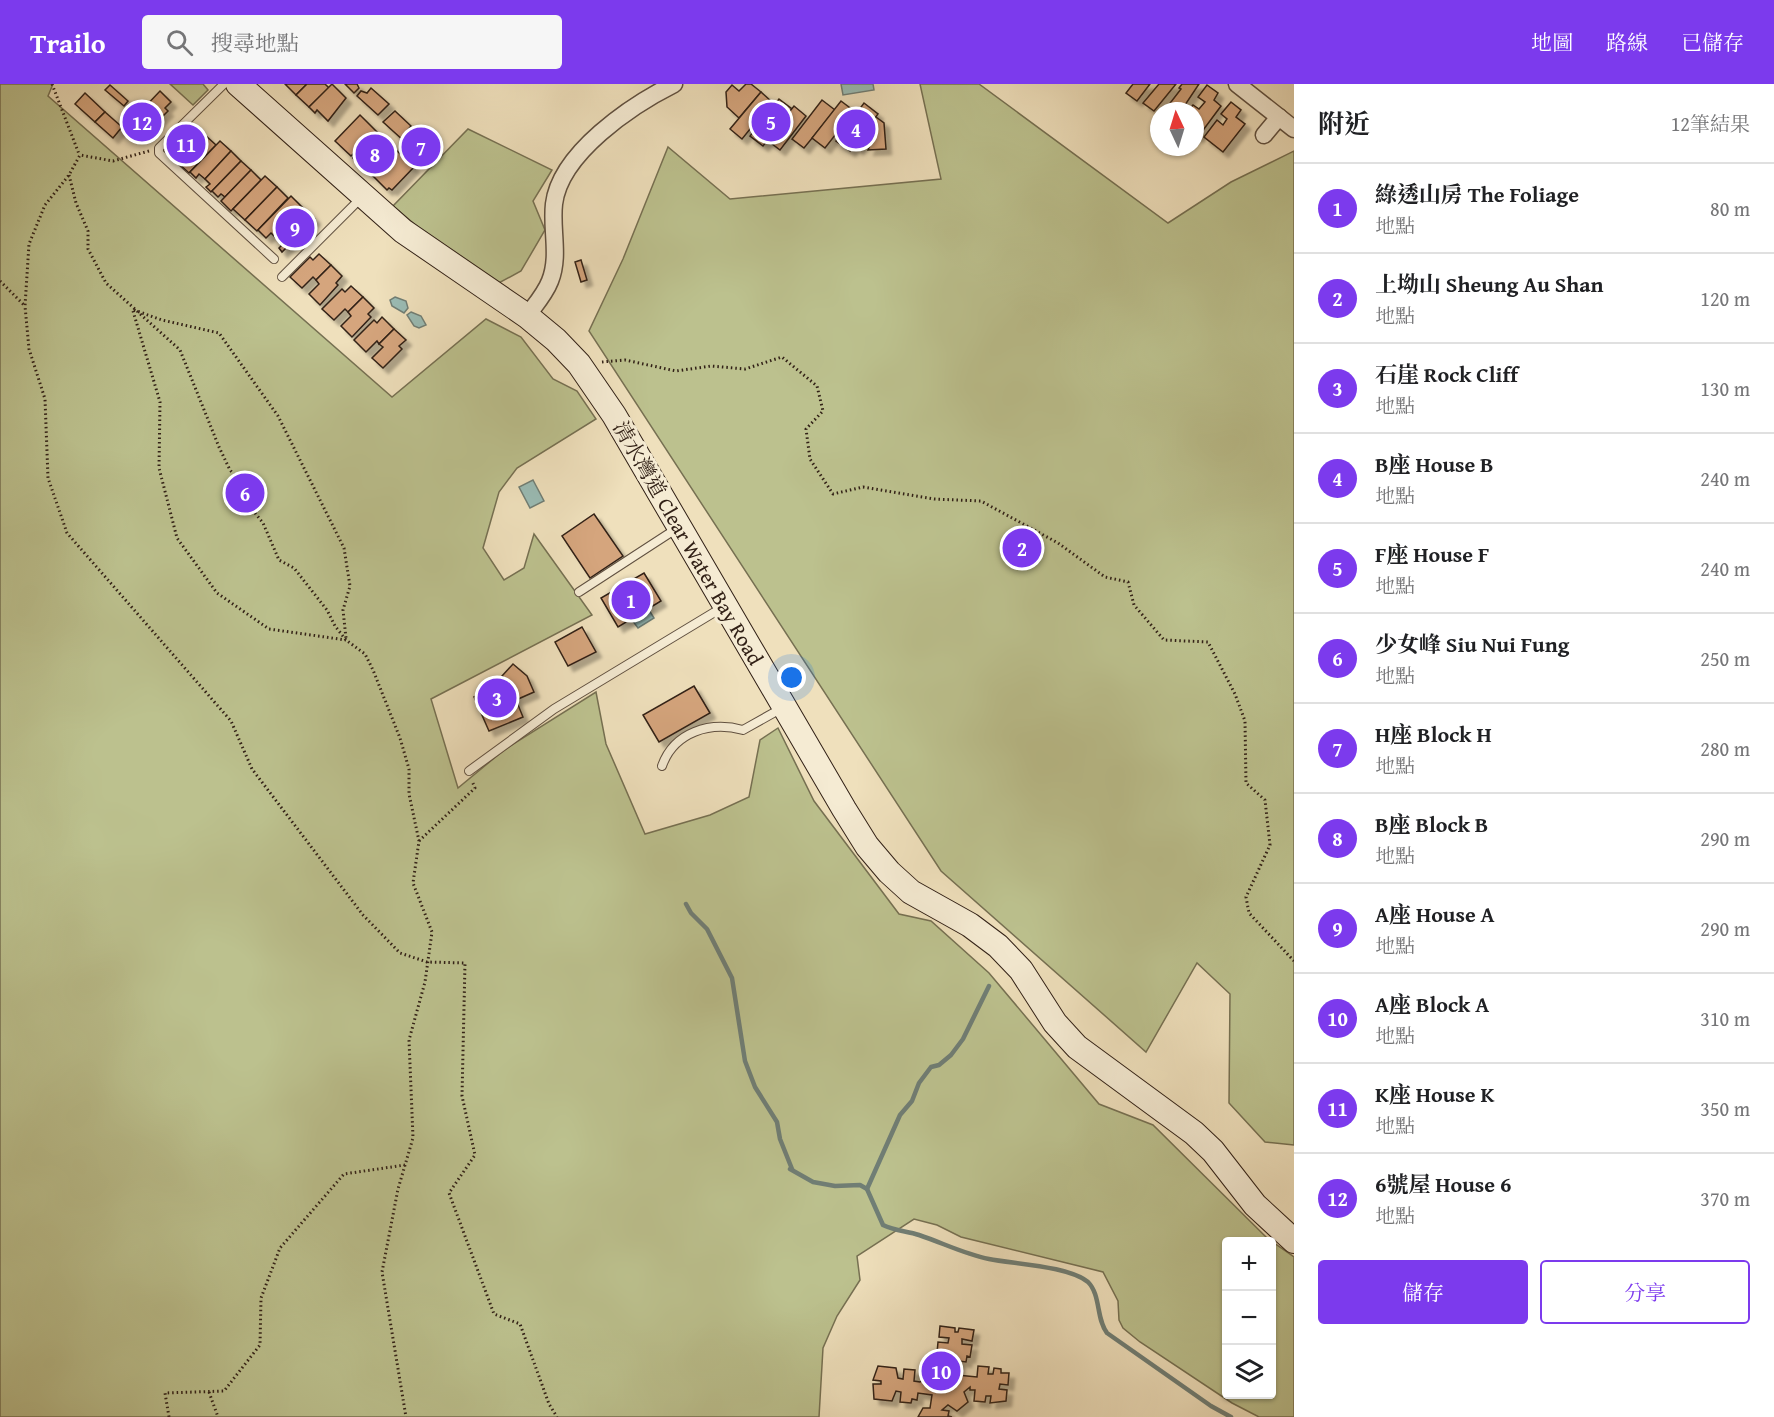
<!DOCTYPE html>
<html lang="zh-TW">
<head>
<meta charset="utf-8">
<style>
  body { margin:0; font-family:"Gentium Book Plus","Noto Serif TC",serif; background:#f6f6f6; color:#202124 }
  .controls { position:absolute; right:18px; bottom:18px; display:grid; overflow:hidden; border-radius:6px; box-shadow:0 2px 4px #0004 }
  .controls button { width:54px; height:54px; display:grid; place-items:center; padding:0; border:0; border-bottom:2px solid #e0e0e0; background:#fff; color:#202124; font:30px sans-serif }
  .compass { position:absolute; left:1150px; top:18px; width:54px; height:54px; border-radius:50%; background:#fff; box-shadow:0 2px 4px #0004; rotate:356deg }
  .you { position:absolute; left:792px; top:594px; width:21px; height:21px; margin:-15px; border:4px solid #fff; border-radius:50%; background:#1a73e8; box-shadow:0 0 0 9px #1a73e833 }
  .badge { display:grid; place-items:center; width:39px; height:39px; border-radius:50%; background:#7c3aed; color:#fff; font-size:20px; font-weight:700 }
  .pin { position:absolute; translate:-50% -50%; border:3px solid #fff; box-shadow:0 2px 6px #0006 }
  .list { margin:0; padding:0; list-style:none }
  h2 { display:flex; justify-content:space-between; align-items:center; height:78px; margin:0; padding:0 24px; font-size:26px }
  h2 small { font-size:20px; font-weight:400; color:#757577 }
  .list li { display:grid; grid-template-columns:39px 1fr auto; gap:18px; align-items:center; box-sizing:border-box; height:90px; padding:0 24px; border-top:2px solid #e0e0e0 }
  .list b { display:block; font-size:22px; white-space:nowrap }
  .list p { margin:0; font-size:20px; white-space:nowrap; color:#757577 }
  .list em { font-size:20px; font-style:normal; color:#757577 }
  .actions { display:flex; gap:12px; padding:18px 24px }
  .actions a { flex:1; padding:14px 0; border:2px solid #7c3aed; border-radius:6px; text-align:center; font-size:21px; color:#7c3aed }
  .actions .main { background:#7c3aed; color:#fff }
  .icon { flex:none; width:33px; height:33px; fill:none; stroke:currentColor; stroke-width:2; stroke-linecap:round; stroke-linejoin:round }
  .map { position:relative; flex:none; width:1294px; height:1333px; overflow:hidden }
  header { display:flex; align-items:center; gap:36px; box-sizing:border-box; height:84px; padding:0 30px; background:#7c3aed; color:#fff }
  header strong { font-size:28px }
  nav { display:flex; gap:33px; margin-inline-start:auto; font-size:21px }
  .search { width:420px; height:54px; background:#f6f6f6; display:flex; align-items:center; gap:15px; box-sizing:border-box; padding:0 21px; border-radius:6px; color:#757577; font-size:22px }
  main { display:flex }
  aside { flex:1; background:#fff }
  .map>svg:first-child { display:block }
</style>
</head>
<body>
<header>
<strong>Trailo</strong>
<div class="search"><svg class="icon" aria-label="search" viewBox="0 0 24 24"><circle cx="10" cy="10" r="6"/><path d="M15 15l6 6"/></svg>搜尋地點</div>
<nav><a>地圖</a><a>路線</a><a>已儲存</a></nav>
</header>
<main>
<div class="map">
<svg width="1294" height="1333" viewBox="0 0 1294 1333">
  <defs>
    <filter id="shadow"><feDropShadow dx="5.5" dy="5.5" stdDeviation="1.5" flood-color="#0004"/></filter>
  </defs>
  <rect width="100%" height="100%" fill="#efe0bc"/>
  <filter id="stains"><feTurbulence type="fractalNoise" baseFrequency=".00333" numOctaves="4"/><feColorMatrix values="0 0 0 0 .2 0 0 0 0 .09 0 0 0 0 .02 0 0 0 .5 -.17"/></filter>
  <radialGradient id="worn" r=".72"><stop offset=".6" stop-color="#630" stop-opacity="0"/><stop offset="1" stop-color="#630" stop-opacity=".3"/></radialGradient>
  <g fill="#bcc18e" stroke="#767052" stroke-width="1.5" fill-rule="evenodd">
    <path d="M0 0H53L48 12 392 313 486 235 521 253 553 295 577 307 596 335 517 384 499 408 483 464 504 496 524 484 534 450 592 531 431 615 458 704 504 666 596 608 606 660 645 750 710 731 749 713 760 656 778 644 814 717 899 830 931 837 989 889 1099 1020 1153 1041 1267 1154 1294 1173V1333H1259L1232 1319 1140 1258 1123 1244 1119 1236 1118 1217 1103 1188 961 1153 937 1141 914 1135 857 1172 860 1196 837 1232 823 1264 819 1333H0ZM1226 1158H1272V1310H1226Z"/>
    <polygon points="170,0 203,0 208,6 193,21"/>
    <polygon points="920,0 979,0 1168,139 1231,98 1294,67 1294,1061 1265,1058 1229,1019 1230,910 1197,879 1146,968 941,787 589,247 623,175 668,63 730,115 941,95"/>
    <polygon points="468,45 552,86 533,117 545,146 521,187 497,200 443,164 393,122"/>
  </g>
  <g fill="#9abcb5" stroke="#707e75" stroke-width="1.5">
    <polygon points="841,0 873,0 874,6 843,11"/>
    <polygon points="395,213 406,217 408,224 404,229 392,222 390,216"/>
    <polygon points="411,228 421,232 426,241 419,244 414,242 407,231"/>
    <polygon points="533,396 544,417 530,424 519,403"/>
    <polygon points="649,526 654,534 638,544 632,536"/>
  </g>
  <g fill="none" stroke-linecap="round" stroke-linejoin="round">
    <g stroke="#707e75" stroke-width="4.5">
      <polyline points="686,820 691,829 707,845 732,894 745,977 755,1003 777,1038 780,1055 792,1085"/>
      <path d="M790 1085 813 1098 835 1102 860 1101 867 1105 883 1141C895 1147 907 1147 919 1151 943 1159 964 1170 989 1175 1013 1180 1069 1182 1088 1198 1101 1211 1096 1235 1107 1249L1211 1322 1231 1333"/>
      <polyline points="867,1105 900,1031 912,1017 919,999 931,983 939,981 951,971 963,955 989,902"/>
    </g>
  </g>
  <g fill="#d5a57d" stroke="#312016" stroke-width="1.5" filter="url(#shadow)">
    <polygon points="285,0 307,0 296,11"/>
    <polygon points="307,0 325,0 329,4 309,23 296,11"/>
    <polygon points="332,0 346,14 328,37 317,26 315,29 309,23"/>
    <polygon points="345,0 357,0 359,4 354,9"/>
    <polygon points="746,0 751,0 761,8 739,34 727,23 726,8 732,1 739,7"/>
    <polygon points="1133,0 1150,0 1137,17 1126,9"/>
    <polygon points="1159,0 1176,0 1154,27 1143,19"/>
    <polygon points="1182,0 1199,0 1181,27 1164,27 1181,5 1179,4"/>
    <polygon points="110,1 128,17 124,22 105,6"/>
    <polygon points="1207,1 1218,9 1214,16 1221,22 1198,53 1195,51 1195,27 1188,27 1193,21 1199,25 1205,18 1198,13"/>
    <polygon points="371,4 389,20 378,31 357,12 361,7 367,9"/>
    <polygon points="160,7 171,18 165,24 168,27 156,39 142,26"/>
    <polygon points="761,8 772,18 742,55 730,45"/>
    <polygon points="85,9 105,28 95,38 75,20"/>
    <polygon points="779,15 792,25 763,62 750,52"/>
    <polygon points="822,16 835,26 804,64 792,55"/>
    <polygon points="841,17 854,27 825,64 812,54"/>
    <polygon points="1231,18 1241,26 1236,33 1245,40 1223,68 1204,53 1217,36 1223,41 1227,35 1221,30"/>
    <polygon points="864,19 878,30 850,67 836,57"/>
    <polygon points="794,22 806,32 780,66 767,56"/>
    <polygon points="142,26 154,37 145,46 148,49 144,52 130,39"/>
    <polygon points="395,27 411,42 406,48 409,52 404,57 383,38"/>
    <polygon points="105,28 122,43 113,54 95,38"/>
    <polygon points="360,31 378,49 355,72 353,70 351,72 335,57"/>
    <polygon points="876,33 884,39 886,65 868,66 871,58 866,54 858,65 854,61"/>
    <polygon points="195,41 205,51 178,79 167,69"/>
    <polygon points="378,49 396,66 374,89 371,87 369,89 353,74"/>
    <polygon points="420,50 437,67 426,79 405,59 411,54 415,56"/>
    <polygon points="205,51 216,61 189,89 178,79"/>
    <polygon points="220,57 231,67 205,95 199,90 196,94 190,88"/>
    <polygon points="396,66 414,83 392,106 389,104 387,106 372,91"/>
    <polygon points="231,67 241,77 211,108 206,103 210,100 205,95"/>
    <polygon points="241,77 251,86 225,113 221,110 218,113 212,107"/>
    <polygon points="251,86 261,96 231,127 221,117"/>
    <polygon points="265,92 277,103 245,136 233,125"/>
    <polygon points="277,103 288,114 257,147 245,136"/>
    <polygon points="291,112 303,124 275,153 271,149 266,154 258,146"/>
    <polygon points="303,124 315,135 282,168 279,164 282,161 275,153"/>
    <polygon points="319,170 331,181 316,196 313,193 302,204 290,193 310,173 313,176"/>
    <polygon points="581,176 587,196 581,198 575,178"/>
    <polygon points="331,181 342,192 336,199 338,201 320,221 309,210 319,200 316,196"/>
    <polygon points="351,202 363,213 348,228 345,225 334,236 322,225 342,205 345,208"/>
    <polygon points="363,213 374,224 368,230 371,233 352,253 341,242 351,232 348,228"/>
    <polygon points="382,233 394,245 379,260 377,257 366,268 354,256 374,236 377,239"/>
    <polygon points="394,245 406,256 399,262 402,265 383,284 372,274 383,263 379,260"/>
    <polygon points="594,430 623,472 590,494 562,452"/>
    <polygon points="644,489 661,517 618,543 601,514"/>
    <polygon points="582,543 596,568 568,582 555,558"/>
    <polygon points="513,580 527,592 534,608 516,616 523,633 489,647 474,613 508,598 502,592"/>
    <polygon points="694,602 710,629 659,658 643,631"/>
    <polygon points="940,1242 955,1244 955,1248 958,1248 959,1244 974,1246 972,1257 962,1255 962,1260 972,1261 970,1273 967,1272 966,1278 959,1277 957,1291 977,1293 978,1282 989,1283 988,1290 993,1290 994,1284 1001,1285 1001,1289 1009,1289 1008,1301 1000,1300 999,1305 1007,1306 1006,1317 990,1319 991,1312 986,1312 985,1318 974,1317 975,1306 970,1306 970,1303 964,1308 968,1318 957,1327 948,1321 942,1326 949,1327 948,1332 952,1333 918,1333 923,1324 930,1324 932,1311 918,1309 917,1316 912,1315 911,1319 900,1318 901,1308 896,1307 892,1317 874,1315 873,1300 881,1300 881,1297 873,1296 878,1282 896,1284 898,1294 903,1295 904,1285 915,1286 914,1297 920,1298 926,1293 921,1283 933,1274 941,1280 947,1276 948,1270 937,1269 938,1258 948,1259 949,1254 939,1253"/>
  </g>
  <g fill="none" stroke-linecap="round" stroke-linejoin="round">
    <defs>
      <g id="lane">
        <polyline points="224,0 159,64 159,69 274,175"/>
        <polyline points="282,193 361,114"/>
        <polyline points="579,508 679,443"/>
        <path d="M662 682C674 648 710 637 743 646L784 623"/>
        <polyline points="469,687 554,625 723,523"/>
      </g>
      <g id="street">
        <polyline points="1237,0 1294,45"/>
        <polyline points="1264,51 1279,33"/>
        <path d="M527 232C535 221 545 210 550 197 560 172 551 146 554 120 560 69 632 21 674 0"/>
      </g>
      <polyline id="secondary" points="238,0 403,147 527,232 556,256 579,280 614,331 844,725 867,762 889,788 911,808 970,841 998,862 1021,886 1055,939 1077,963 1194,1049 1213,1067 1255,1121 1294,1157"/>
    </defs>
    <use href="#lane" stroke="#605040" stroke-width="10"/>
    <use href="#street" stroke="#605040" stroke-width="19"/>
    <use href="#secondary" stroke="#312016" stroke-width="26"/>
    <g stroke="#312016" stroke-width="3" stroke-dasharray="1.5 3" stroke-linecap="butt">
      <polyline points="52,0 79,70"/>
      <polyline points="149,67 113,77 80,71 69,91 45,121 29,160 25,222 29,265 45,315 48,394 67,449 231,637 252,685 363,831 400,869 427,878 465,879 462,1012 475,1071 449,1109 494,1230 520,1240 549,1320 557,1333"/>
      <polyline points="69,91 76,119 88,147 88,165 106,199 180,266 219,363 230,386 241,399 251,424 263,439 279,476 294,484 327,526 335,542 346,556 365,570 373,586 400,654 409,685 409,710 419,757 413,799 432,848 425,898 409,956 413,1054 398,1105 382,1188 406,1333"/>
      <polyline points="0,197 25,222"/>
      <polyline points="134,226 162,236 219,249 278,332 344,464 350,502 343,526 346,554"/>
      <polyline points="133,227 160,318 159,384 177,454 217,509 269,545 346,556"/>
      <polyline points="602,278 625,276 676,287 711,282 745,285 782,273 817,302 823,327 806,345 810,375 833,410 863,403 934,415 981,417 1058,459 1105,493 1128,498 1134,521 1164,556 1208,558 1235,610 1245,637 1246,699 1265,716 1270,761 1246,813 1249,829 1294,877"/>
      <polyline points="419,757 475,704 472,697"/>
      <polyline points="209,1308 218,1333"/>
      <polyline points="169,1333 165,1309 224,1307 260,1261 261,1214 280,1164 344,1090 405,1081"/>
    </g>
    <use href="#lane" stroke="#f5ebd3" stroke-width="8"/>
    <use href="#street" stroke="#f5ebd3" stroke-width="16"/>
    <use href="#secondary" stroke="#f5ebd3" stroke-width="24"/>
  </g>
  <g text-anchor="middle" stroke-width="6" stroke-linejoin="round" paint-order="stroke">
    <g font-size="21" fill="#312016" stroke="#f5ebd3">
      <text transform="translate(688 459) rotate(60)" y="7">清水灣道 Clear Water Bay Road</text>
    </g>
  </g>
  <rect width="100%" height="100%" filter="url(#stains)"/>
  <rect width="100%" height="100%" fill="url(#worn)"/>
</svg>
<div class="controls">
<button>+</button>
<button>−</button>
<button><svg class="icon" aria-label="layers" viewBox="0 0 24 24"><path d="M12 4l9 5-9 5-9-5zM3 14l9 5 9-5"/></svg></button>
</div>
<svg class="compass" viewBox="-18 -18 36 36"><path d="M0-13l5 13h-10z" fill="#e53935"/><path d="M0 13l5-13h-10z" fill="#757577"/></svg>
<div class="you"></div>
<div class="pin badge" style="left:631px;top:516px">1</div>
<div class="pin badge" style="left:1022px;top:464px">2</div>
<div class="pin badge" style="left:497px;top:614px">3</div>
<div class="pin badge" style="left:856px;top:45px">4</div>
<div class="pin badge" style="left:771px;top:38px">5</div>
<div class="pin badge" style="left:245px;top:409px">6</div>
<div class="pin badge" style="left:421px;top:63px">7</div>
<div class="pin badge" style="left:375px;top:70px">8</div>
<div class="pin badge" style="left:295px;top:144px">9</div>
<div class="pin badge" style="left:941px;top:1287px">10</div>
<div class="pin badge" style="left:186px;top:60px">11</div>
<div class="pin badge" style="left:142px;top:38px">12</div>
</div>
<aside>
<h2>附近<small>12筆結果</small></h2>
<ul class="list">
<li><span class="badge">1</span><div><b>綠透山房 The Foliage</b><p>地點</p></div><em>80 m</em></li>
<li><span class="badge">2</span><div><b>上坳山 Sheung Au Shan</b><p>地點</p></div><em>120 m</em></li>
<li><span class="badge">3</span><div><b>石崖 Rock Cliff</b><p>地點</p></div><em>130 m</em></li>
<li><span class="badge">4</span><div><b>B座 House B</b><p>地點</p></div><em>240 m</em></li>
<li><span class="badge">5</span><div><b>F座 House F</b><p>地點</p></div><em>240 m</em></li>
<li><span class="badge">6</span><div><b>少女峰 Siu Nui Fung</b><p>地點</p></div><em>250 m</em></li>
<li><span class="badge">7</span><div><b>H座 Block H</b><p>地點</p></div><em>280 m</em></li>
<li><span class="badge">8</span><div><b>B座 Block B</b><p>地點</p></div><em>290 m</em></li>
<li><span class="badge">9</span><div><b>A座 House A</b><p>地點</p></div><em>290 m</em></li>
<li><span class="badge">10</span><div><b>A座 Block A</b><p>地點</p></div><em>310 m</em></li>
<li><span class="badge">11</span><div><b>K座 House K</b><p>地點</p></div><em>350 m</em></li>
<li><span class="badge">12</span><div><b>6號屋 House 6</b><p>地點</p></div><em>370 m</em></li>
</ul>
<div class="actions"><a class="main">儲存</a><a>分享</a></div>
</aside>
</main>
</body>
</html>
